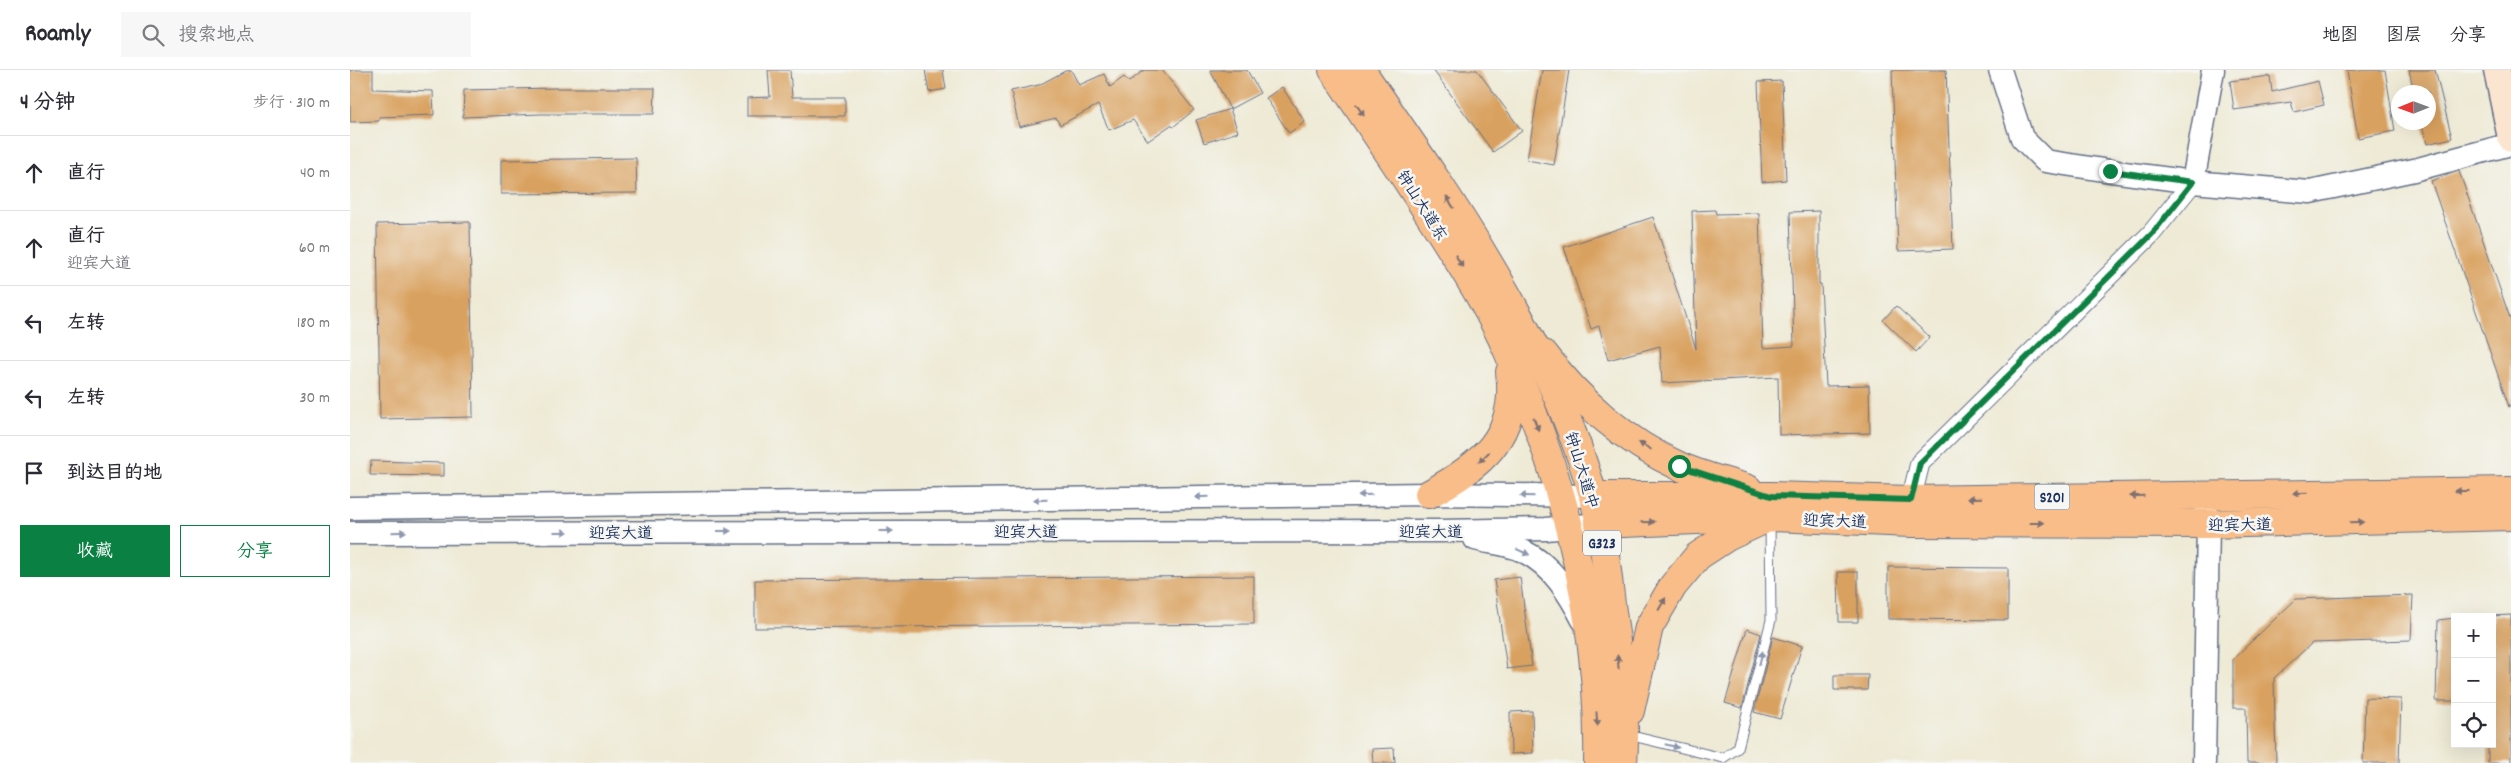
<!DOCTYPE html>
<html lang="zh">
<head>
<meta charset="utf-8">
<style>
  body { margin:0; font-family:Dekko,"LXGW WenKai TC",sans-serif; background:#f7f7f7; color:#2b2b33 }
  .controls { position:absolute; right:15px; bottom:15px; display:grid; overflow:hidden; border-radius:0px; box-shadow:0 5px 20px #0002 }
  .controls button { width:45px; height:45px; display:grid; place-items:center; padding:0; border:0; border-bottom:1px solid #e1e1e2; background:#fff; color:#2b2b33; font:25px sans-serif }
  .compass { position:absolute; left:2041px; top:15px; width:45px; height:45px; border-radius:50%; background:#fff; box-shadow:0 5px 20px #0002; rotate:269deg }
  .stop { position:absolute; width:15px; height:15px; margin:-11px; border:4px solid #0b8043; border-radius:50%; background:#fff }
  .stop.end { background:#0b8043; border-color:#fff; box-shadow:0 1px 5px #0008 }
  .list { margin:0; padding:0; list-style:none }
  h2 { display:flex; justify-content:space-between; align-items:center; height:65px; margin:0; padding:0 20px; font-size:21px }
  h2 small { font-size:16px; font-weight:400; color:#7c7c81 }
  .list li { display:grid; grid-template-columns:32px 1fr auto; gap:15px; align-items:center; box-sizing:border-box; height:75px; padding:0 20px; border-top:1px solid #e1e1e2 }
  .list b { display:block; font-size:19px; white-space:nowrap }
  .list p { margin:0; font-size:16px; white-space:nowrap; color:#7c7c81 }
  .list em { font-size:16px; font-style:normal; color:#7c7c81 }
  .actions { display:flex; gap:10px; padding:15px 20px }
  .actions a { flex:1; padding:11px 0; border:1px solid #0b8043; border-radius:0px; text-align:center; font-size:18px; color:#0b8043 }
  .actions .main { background:#0b8043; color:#fff }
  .icon { flex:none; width:28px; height:28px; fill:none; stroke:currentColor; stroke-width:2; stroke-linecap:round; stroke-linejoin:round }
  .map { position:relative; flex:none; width:2161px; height:693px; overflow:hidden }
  header { display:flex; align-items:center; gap:30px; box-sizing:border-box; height:70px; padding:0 25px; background:#fff; border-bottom:1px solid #e1e1e2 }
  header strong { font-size:24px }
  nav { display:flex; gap:28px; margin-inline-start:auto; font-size:18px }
  .search { width:350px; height:45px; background:#f7f7f7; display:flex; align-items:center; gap:12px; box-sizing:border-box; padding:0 18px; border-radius:0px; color:#7c7c81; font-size:19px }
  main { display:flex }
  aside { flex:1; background:#fff }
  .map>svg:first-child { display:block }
</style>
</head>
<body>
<header>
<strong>Roamly</strong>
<div class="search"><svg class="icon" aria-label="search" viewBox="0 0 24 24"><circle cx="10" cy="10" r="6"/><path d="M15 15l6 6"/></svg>搜索地点</div>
<nav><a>地图</a><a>图层</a><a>分享</a></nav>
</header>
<main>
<aside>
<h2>4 分钟<small>步行 · 310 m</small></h2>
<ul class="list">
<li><svg class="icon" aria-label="ahead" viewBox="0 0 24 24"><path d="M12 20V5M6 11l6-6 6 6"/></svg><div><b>直行</b></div><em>40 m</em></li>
<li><svg class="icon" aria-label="ahead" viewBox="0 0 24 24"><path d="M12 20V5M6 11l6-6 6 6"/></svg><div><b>直行</b><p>迎宾大道</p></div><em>60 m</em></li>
<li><svg class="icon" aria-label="left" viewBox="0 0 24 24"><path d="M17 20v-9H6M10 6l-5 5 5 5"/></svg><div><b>左转</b></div><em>180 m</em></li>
<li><svg class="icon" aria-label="left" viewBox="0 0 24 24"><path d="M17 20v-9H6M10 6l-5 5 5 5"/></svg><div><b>左转</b></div><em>30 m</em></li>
<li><svg class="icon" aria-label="arrive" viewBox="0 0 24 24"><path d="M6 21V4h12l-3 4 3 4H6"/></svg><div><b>到达目的地</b></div></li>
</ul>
<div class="actions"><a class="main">收藏</a><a>分享</a></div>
</aside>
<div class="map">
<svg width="2161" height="693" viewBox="0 0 2161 693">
  <rect width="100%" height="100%" fill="#f6f6f2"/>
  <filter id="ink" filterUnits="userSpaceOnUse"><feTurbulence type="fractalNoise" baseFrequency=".02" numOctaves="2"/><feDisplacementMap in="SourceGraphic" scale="10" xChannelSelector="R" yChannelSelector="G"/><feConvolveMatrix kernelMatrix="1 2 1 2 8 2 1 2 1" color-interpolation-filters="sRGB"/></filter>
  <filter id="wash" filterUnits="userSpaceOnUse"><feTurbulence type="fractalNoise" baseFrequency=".0096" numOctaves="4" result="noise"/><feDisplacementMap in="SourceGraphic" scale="20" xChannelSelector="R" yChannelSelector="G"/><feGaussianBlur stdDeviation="1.12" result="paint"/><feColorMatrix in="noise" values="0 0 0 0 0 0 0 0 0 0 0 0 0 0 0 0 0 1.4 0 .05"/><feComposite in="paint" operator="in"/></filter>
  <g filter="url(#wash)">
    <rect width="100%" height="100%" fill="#eeead5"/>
    <g id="blocks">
      <g fill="#d9a15f">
        <polygon points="0,0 23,0 23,19 83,21 84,45 29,47 29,51 0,52"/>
        <polygon points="418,0 440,0 442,27 495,27 495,46 397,46 397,28 420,27"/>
        <polygon points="575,0 593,0 596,19 579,22"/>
        <polygon points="717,0 721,0 729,15 754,4 760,17 774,7 779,12 794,0 812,0 844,40 823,57 821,55 798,71 783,50 759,60 748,35 710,55 706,48 669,57 661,21 689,15"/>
        <polygon points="860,0 897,0 910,23 880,39"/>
        <polygon points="1083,0 1127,0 1172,61 1143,82"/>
        <polygon points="1192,0 1219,0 1204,95 1177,90"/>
        <polygon points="1542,0 1596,0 1603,179 1548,181"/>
        <polygon points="1997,0 2035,0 2045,61 2008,68"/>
        <polygon points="2059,0 2085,0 2102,68 2077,74 2071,52 2078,52 2078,22 2064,22"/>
        <polygon points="1920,6 1922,22 1968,11 1974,35 1944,42 1941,32 1884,40 1880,11"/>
        <polygon points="1432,11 1436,110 1412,112 1408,12"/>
        <polygon points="932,17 955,52 939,63 916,28"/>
        <polygon points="205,18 305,18 304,44 191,44 113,47 114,20"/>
        <polygon points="880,39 888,62 854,73 846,50"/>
        <polygon points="286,88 287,123 151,124 151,90"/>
        <polygon points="2109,101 2161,251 2161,336 2159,337 2081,111"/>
        <polygon points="1365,140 1366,144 1409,143 1413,278 1444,276 1440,142 1469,141 1469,214 1471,214 1476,316 1519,315 1520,363 1429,365 1428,307 1312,313 1310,276 1258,290 1249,256 1241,259 1214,177 1303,147 1346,279 1342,141"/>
        <polygon points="120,152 123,347 30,349 27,154"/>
        <polygon points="1546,236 1580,267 1566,282 1533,250"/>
        <polygon points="21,391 94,393 94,406 20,405"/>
        <polygon points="1538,497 1658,498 1658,550 1538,549"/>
        <polygon points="1488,502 1508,502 1508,552 1489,552"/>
        <polygon points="904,506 904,554 405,558 405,510"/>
        <polygon points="1170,507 1182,596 1157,599 1144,510"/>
        <polygon points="2063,525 2061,570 1962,573 1924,608 1926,693 1897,693 1896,638 1883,638 1883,589 1946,529"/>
        <polygon points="2161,545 2161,693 2138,693 2138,674 2142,674 2142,546"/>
        <polygon points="2105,548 2105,631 2086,631 2088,550"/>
        <polygon points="1397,559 1411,564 1392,638 1375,633"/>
        <polygon points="1423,567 1452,576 1430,649 1404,642"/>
        <polygon points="1484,605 1518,605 1517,620 1484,620"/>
        <polygon points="2015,628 2051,629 2049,693 2013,693"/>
        <polygon points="1182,641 1183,683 1161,684 1160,642"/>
        <polygon points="1044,678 1045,693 1023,693 1022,679"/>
      </g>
    </g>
  </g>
  <g filter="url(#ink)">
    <use href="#blocks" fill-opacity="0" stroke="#657088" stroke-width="1"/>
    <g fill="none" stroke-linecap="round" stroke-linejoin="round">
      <defs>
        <polyline id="service" points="1278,665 1373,688 1388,678 1421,550 1420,451"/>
        <polyline id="minor" points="1561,441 1561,430 1570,393 1801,164 1843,112"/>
        <g id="tertiary">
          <polyline points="1650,0 1672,68 1695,91 1760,101 1843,112 1960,122 2064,100 2161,74"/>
          <polyline points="1843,112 1863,0"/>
          <polyline points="0,438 1079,424 1243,426"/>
          <polyline points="0,463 1092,461 1196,459 1249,454"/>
          <path d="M1125 469C1140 473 1159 474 1173 481 1202 495 1219 523 1233 550"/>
          <polyline points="1854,693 1858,454 1856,437"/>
        </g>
        <polyline id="secondary" points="2147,0 2161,68"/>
        <g id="primary">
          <path d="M1194 284C1229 331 1276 372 1329 396 1351 406 1375 411 1398 419"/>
          <polyline points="1243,426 1421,426 1561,430 2161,421"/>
          <polyline points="1249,454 1420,447 1561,453 1858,454 2161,446"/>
        </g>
        <g id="trunk">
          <path d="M983 0C1022 58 1061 115 1098 174 1119 208 1140 241 1156 277 1213 407 1251 550 1248 693"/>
          <path d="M1011 0C1103 133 1198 268 1243 425 1254 463 1257 503 1262 542 1269 591 1277 643 1273 693"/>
          <path d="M1079 424C1130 396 1169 367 1160 302"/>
          <polyline points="1280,641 1299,557 1323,516 1348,486 1377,467 1420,447"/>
        </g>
      </defs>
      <use href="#service" stroke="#657088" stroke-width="11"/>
      <use href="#minor" stroke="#657088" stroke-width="21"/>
      <use href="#tertiary" stroke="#657088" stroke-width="25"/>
      <use href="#secondary" stroke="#657088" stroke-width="29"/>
      <use href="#primary" stroke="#657088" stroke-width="30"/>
      <use href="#trunk" stroke="#657088" stroke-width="30"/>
      <use href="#service" stroke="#fff" stroke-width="9"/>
      <use href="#minor" stroke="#fff" stroke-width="19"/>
      <use href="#tertiary" stroke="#fff" stroke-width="22"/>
      <use href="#secondary" stroke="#fce5d0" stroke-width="26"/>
      <use href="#primary" stroke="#f8bd89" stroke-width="28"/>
      <use href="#trunk" stroke="#f8bd89" stroke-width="28"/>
    </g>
    <defs><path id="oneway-solid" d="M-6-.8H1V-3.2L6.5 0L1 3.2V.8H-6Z" transform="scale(1.25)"/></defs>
    <g fill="#7e6f71">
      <use href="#oneway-solid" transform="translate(1010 40) rotate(56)"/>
      <use href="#oneway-solid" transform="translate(1100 132) rotate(-122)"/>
      <use href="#oneway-solid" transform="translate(1109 191) rotate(58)"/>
      <use href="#oneway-solid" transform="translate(1186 354) rotate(69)"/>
      <use href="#oneway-solid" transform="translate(1295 376) rotate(-150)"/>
      <use href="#oneway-solid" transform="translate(1134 387) rotate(136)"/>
      <use href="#oneway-solid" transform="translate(2112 421) rotate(180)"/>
      <use href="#oneway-solid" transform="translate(1950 423) rotate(179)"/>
      <use href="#oneway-solid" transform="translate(1787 426) rotate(179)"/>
      <use href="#oneway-solid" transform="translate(1625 428) rotate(179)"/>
      <use href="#oneway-solid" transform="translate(1298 452) rotate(-2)"/>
      <use href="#oneway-solid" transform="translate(2007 452) rotate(-1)"/>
      <use href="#oneway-solid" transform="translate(1687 453)"/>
      <use href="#oneway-solid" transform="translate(1312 534) rotate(-60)"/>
      <use href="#oneway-solid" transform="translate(1268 592) rotate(-95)"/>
      <use href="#oneway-solid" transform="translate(1247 649) rotate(85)"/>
    </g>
    <g fill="#8d97ae">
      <use href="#oneway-solid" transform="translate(1015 425) rotate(179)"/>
      <use href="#oneway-solid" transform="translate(1177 426) rotate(-179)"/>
      <use href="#oneway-solid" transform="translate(852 427) rotate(179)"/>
      <use href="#oneway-solid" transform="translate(690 430) rotate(179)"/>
      <use href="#oneway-solid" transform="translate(374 461)"/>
      <use href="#oneway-solid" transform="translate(536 461)"/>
      <use href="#oneway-solid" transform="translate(49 462) rotate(-1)"/>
      <use href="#oneway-solid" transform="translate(211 462)"/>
      <use href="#oneway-solid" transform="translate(1173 482) rotate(24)"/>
      <use href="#oneway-solid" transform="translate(1411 588) rotate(-76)"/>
      <use href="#oneway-solid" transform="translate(1322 676) rotate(14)"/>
    </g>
  </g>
  <g fill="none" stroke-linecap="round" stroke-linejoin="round" filter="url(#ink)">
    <polyline stroke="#0b8043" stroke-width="6" points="1329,396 1421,426 1561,430 1570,393 1802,164 1843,112 1760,101"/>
  </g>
  <g text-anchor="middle" stroke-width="5" stroke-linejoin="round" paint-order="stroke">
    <g fill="#f6f6f2" stroke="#5d6b8a" stroke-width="1">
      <rect x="1684.5" y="414.5" width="35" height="25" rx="4"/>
      <rect x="1233" y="460.5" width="38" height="25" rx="4"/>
    </g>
    <g font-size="15" font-weight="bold" fill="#1b2f5e">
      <text x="1702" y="432">S201</text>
      <text x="1252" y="478">G323</text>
    </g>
    <g font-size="16" fill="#1b2f5e" stroke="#f6f6f2">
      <text transform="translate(1073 135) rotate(58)" y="6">钟山大道东</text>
      <text transform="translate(1233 400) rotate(73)" y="6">钟山大道中</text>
      <text transform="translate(1485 450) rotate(2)" y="6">迎宾大道</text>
      <text transform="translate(1890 454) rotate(-1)" y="6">迎宾大道</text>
      <text x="676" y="467">迎宾大道</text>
      <text x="1081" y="467">迎宾大道</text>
      <text x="271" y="468">迎宾大道</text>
    </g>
  </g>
</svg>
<div class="controls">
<button>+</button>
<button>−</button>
<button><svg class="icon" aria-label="locate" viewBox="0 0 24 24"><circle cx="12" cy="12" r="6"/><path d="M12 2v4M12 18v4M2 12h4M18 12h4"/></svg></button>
</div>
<svg class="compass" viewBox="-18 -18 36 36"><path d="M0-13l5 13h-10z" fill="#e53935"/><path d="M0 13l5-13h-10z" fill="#7c7c81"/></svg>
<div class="stop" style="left:1329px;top:396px"></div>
<div class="stop end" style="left:1760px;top:101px"></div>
</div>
</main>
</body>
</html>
